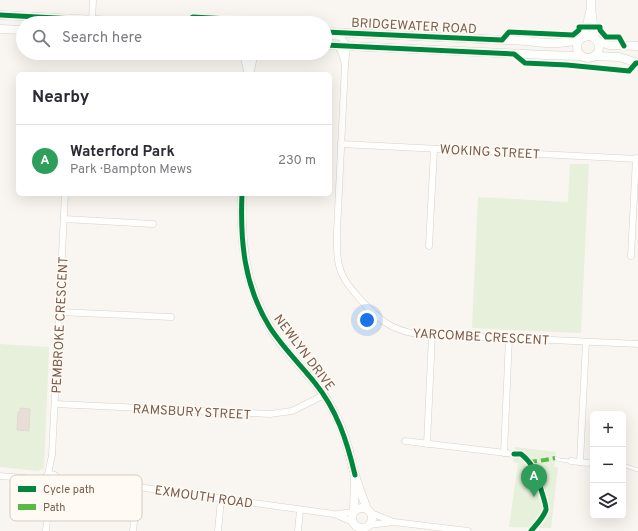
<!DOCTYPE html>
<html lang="en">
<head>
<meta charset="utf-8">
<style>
  body { margin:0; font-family:Overpass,sans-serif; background:#f7f7f7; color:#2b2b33 }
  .controls { position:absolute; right:12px; bottom:12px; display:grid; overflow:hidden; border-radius:6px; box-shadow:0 4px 16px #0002 }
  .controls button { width:36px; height:36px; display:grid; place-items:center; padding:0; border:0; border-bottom:1px solid #e1e1e2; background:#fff; color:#2b2b33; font:20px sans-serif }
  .you { position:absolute; left:367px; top:320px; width:14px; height:14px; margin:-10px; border:3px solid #fff; border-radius:50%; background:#1a73e8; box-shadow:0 0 0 6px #1a73e833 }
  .badge { display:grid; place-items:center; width:26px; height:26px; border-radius:50%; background:#1a73e8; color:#fff; font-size:13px; font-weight:700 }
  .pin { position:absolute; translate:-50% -33px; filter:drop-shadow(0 1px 2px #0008) }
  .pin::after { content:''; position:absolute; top:21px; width:14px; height:12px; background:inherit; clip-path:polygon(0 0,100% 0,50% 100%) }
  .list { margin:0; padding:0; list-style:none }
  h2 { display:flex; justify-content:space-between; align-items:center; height:52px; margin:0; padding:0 16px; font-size:17px }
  h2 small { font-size:13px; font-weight:400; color:#7c7c81 }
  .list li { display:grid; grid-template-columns:26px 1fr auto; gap:12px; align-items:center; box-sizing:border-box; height:72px; padding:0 16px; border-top:1px solid #e1e1e2 }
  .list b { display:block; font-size:15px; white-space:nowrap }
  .list p { margin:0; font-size:13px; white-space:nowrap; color:#7c7c81 }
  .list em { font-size:13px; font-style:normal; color:#7c7c81 }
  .icon { flex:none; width:22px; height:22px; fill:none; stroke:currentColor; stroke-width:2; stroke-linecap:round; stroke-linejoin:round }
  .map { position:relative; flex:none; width:638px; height:531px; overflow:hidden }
  .search { position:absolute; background:#fff; box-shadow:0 4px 16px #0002; left:16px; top:16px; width:316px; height:44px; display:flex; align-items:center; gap:10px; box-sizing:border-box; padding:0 14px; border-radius:22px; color:#7c7c81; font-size:15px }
  .panel { position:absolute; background:#fff; box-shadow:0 4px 16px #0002; left:16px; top:72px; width:316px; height:124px; border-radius:6px }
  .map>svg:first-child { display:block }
</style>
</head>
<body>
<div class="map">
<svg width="638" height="531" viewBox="0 0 638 531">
  <rect width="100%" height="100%" fill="#f9f5f0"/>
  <g fill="#e7f0db">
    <polygon points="570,164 589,164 581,333 472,328 478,197 568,202"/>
    <polygon points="0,344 49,347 44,468 38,471 0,467"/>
    <polygon points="515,447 556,452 554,467 558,467 551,528 509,527 518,463 513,462"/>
  </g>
  <polygon fill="#e6ded7" stroke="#e2d8d2" points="20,408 30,409 29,431 17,430 18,412 20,412"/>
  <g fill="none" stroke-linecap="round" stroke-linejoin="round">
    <defs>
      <g id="service">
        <polyline points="555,458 560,460 570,461"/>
        <polyline points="623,465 638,470"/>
      </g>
      <g id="minor">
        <polyline points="92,20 93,0"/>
        <path d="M325 36 341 37 347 46 345 65 337 231C337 246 336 261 342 274 346 284 353 291 360 299 377 318 390 330 417 334L638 344"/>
        <polyline points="337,46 341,51 345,64"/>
        <polyline points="341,144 638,159"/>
        <polyline points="64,219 153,224"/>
        <polyline points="429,246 434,149"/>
        <polyline points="631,256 636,158"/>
        <polyline points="59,312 171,317"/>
        <polyline points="55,404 270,414 292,411 324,395"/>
        <polyline points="405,441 514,454"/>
        <polyline points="427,444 432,335"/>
        <polyline points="504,453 509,338"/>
        <polyline points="571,461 588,463"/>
        <polyline points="580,462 586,342"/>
        <circle cx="51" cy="481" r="7"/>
        <polyline points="48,474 52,455 65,194"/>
        <polyline points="0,476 25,478 44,484"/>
        <polyline points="57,485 74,482 123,485 334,514 353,522"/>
        <polyline points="371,513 391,521"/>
        <polyline points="338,514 353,512"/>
        <polyline points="369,525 394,522 468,531"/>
        <polyline points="46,531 48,507 47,487"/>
        <polyline points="133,531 138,487"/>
        <polyline points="218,531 221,499"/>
        <polyline points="298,531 300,510"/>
      </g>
      <g id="tertiary">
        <polyline points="591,0 591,8 595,39"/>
        <polyline points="0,15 150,23"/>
        <polyline points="0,29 23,30"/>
        <path d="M325 32 528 41C549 44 559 44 579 40"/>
        <circle cx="588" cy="47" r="11"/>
        <polyline points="584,37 590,12"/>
        <polyline points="597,41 609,45 638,46"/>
        <polyline points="325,45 546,55 580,56"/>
        <polyline points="244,53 248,71"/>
        <polyline points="595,56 619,57 638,63"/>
        <polyline points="249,74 254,53"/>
        <path d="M242 194C240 250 247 298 281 344 297 364 316 381 329 403 337 417 344 432 348 448 351 457 352 466 355 475 358 486 363 498 367 509"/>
        <circle cx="362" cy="518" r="10"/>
        <polyline points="354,510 355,479"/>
      </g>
    </defs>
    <use href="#service" stroke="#d7d1cb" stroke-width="4"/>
    <use href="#minor" stroke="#d7d1cb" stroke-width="7"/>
    <use href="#tertiary" stroke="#d7d1cb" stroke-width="9"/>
    <use href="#service" stroke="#fefefd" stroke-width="3"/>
    <use href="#minor" stroke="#fefefd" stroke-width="6"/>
    <use href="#tertiary" stroke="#fefefd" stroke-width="8"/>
    <polyline stroke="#58b947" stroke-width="4" stroke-dasharray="8 4" stroke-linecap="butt" points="529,462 545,460 555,458"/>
    <defs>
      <g id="cycleway">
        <polyline points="0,15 150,23"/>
        <polyline points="183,23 193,17 299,23"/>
        <polyline points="325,32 502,40 509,32 573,35 579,30 579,27 600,27 600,30 606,37 619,37 624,46"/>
        <polyline points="325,45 514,54 525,63 567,65 629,71 636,63 638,63"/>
        <path d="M242 194C240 241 244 285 269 326 282 347 300 364 315 383 337 410 347 441 355 475"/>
        <path d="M514 454H521C526 458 530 462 533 468 536 473 547 506 546 510 543 518 536 525 531 531"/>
      </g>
    </defs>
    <use href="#cycleway" stroke="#fffaf3" stroke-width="8"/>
    <use href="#cycleway" stroke="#00873e" stroke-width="5"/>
  </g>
  <g text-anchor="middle" stroke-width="3" stroke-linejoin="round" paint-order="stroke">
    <g font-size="13" fill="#7a5c4d" stroke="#fffaf3">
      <text transform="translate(414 25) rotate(3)" y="5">BRIDGEWATER ROAD</text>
      <text transform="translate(490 151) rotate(3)" y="5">WOKING STREET</text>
      <text transform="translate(59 325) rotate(-87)" y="5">PEMBROKE CRESCENT</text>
      <text transform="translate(481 336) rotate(3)" y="5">YARCOMBE CRESCENT</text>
      <text transform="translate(305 352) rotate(53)" y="5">NEWLYN DRIVE</text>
      <text transform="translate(192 411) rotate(3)" y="5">RAMSBURY STREET</text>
      <text transform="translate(204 496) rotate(8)" y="5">EXMOUTH ROAD</text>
    </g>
  </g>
  <rect x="10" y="475" width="132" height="46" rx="6" fill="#fffaf3" stroke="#d7cbc1" stroke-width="1"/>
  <rect x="18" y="486" width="18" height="6" fill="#00873e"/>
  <rect x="18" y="504" width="18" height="6" fill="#58b947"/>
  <g font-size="11" fill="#7a5c4d">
    <text x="43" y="493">Cycle path</text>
    <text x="43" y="511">Path</text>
  </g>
</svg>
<div class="controls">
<button>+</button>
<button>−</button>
<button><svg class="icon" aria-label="layers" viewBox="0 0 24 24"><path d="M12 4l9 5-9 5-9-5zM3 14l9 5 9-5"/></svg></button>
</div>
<div class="you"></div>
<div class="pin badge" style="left:534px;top:497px;background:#2e9e5b">A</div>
<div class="search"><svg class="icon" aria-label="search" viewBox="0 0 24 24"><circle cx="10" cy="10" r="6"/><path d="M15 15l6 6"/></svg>Search here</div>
<section class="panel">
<h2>Nearby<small></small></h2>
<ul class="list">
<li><span class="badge" style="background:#2e9e5b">A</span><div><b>Waterford Park</b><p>Park · Bampton Mews</p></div><em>230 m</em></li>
</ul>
</section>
</div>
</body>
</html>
